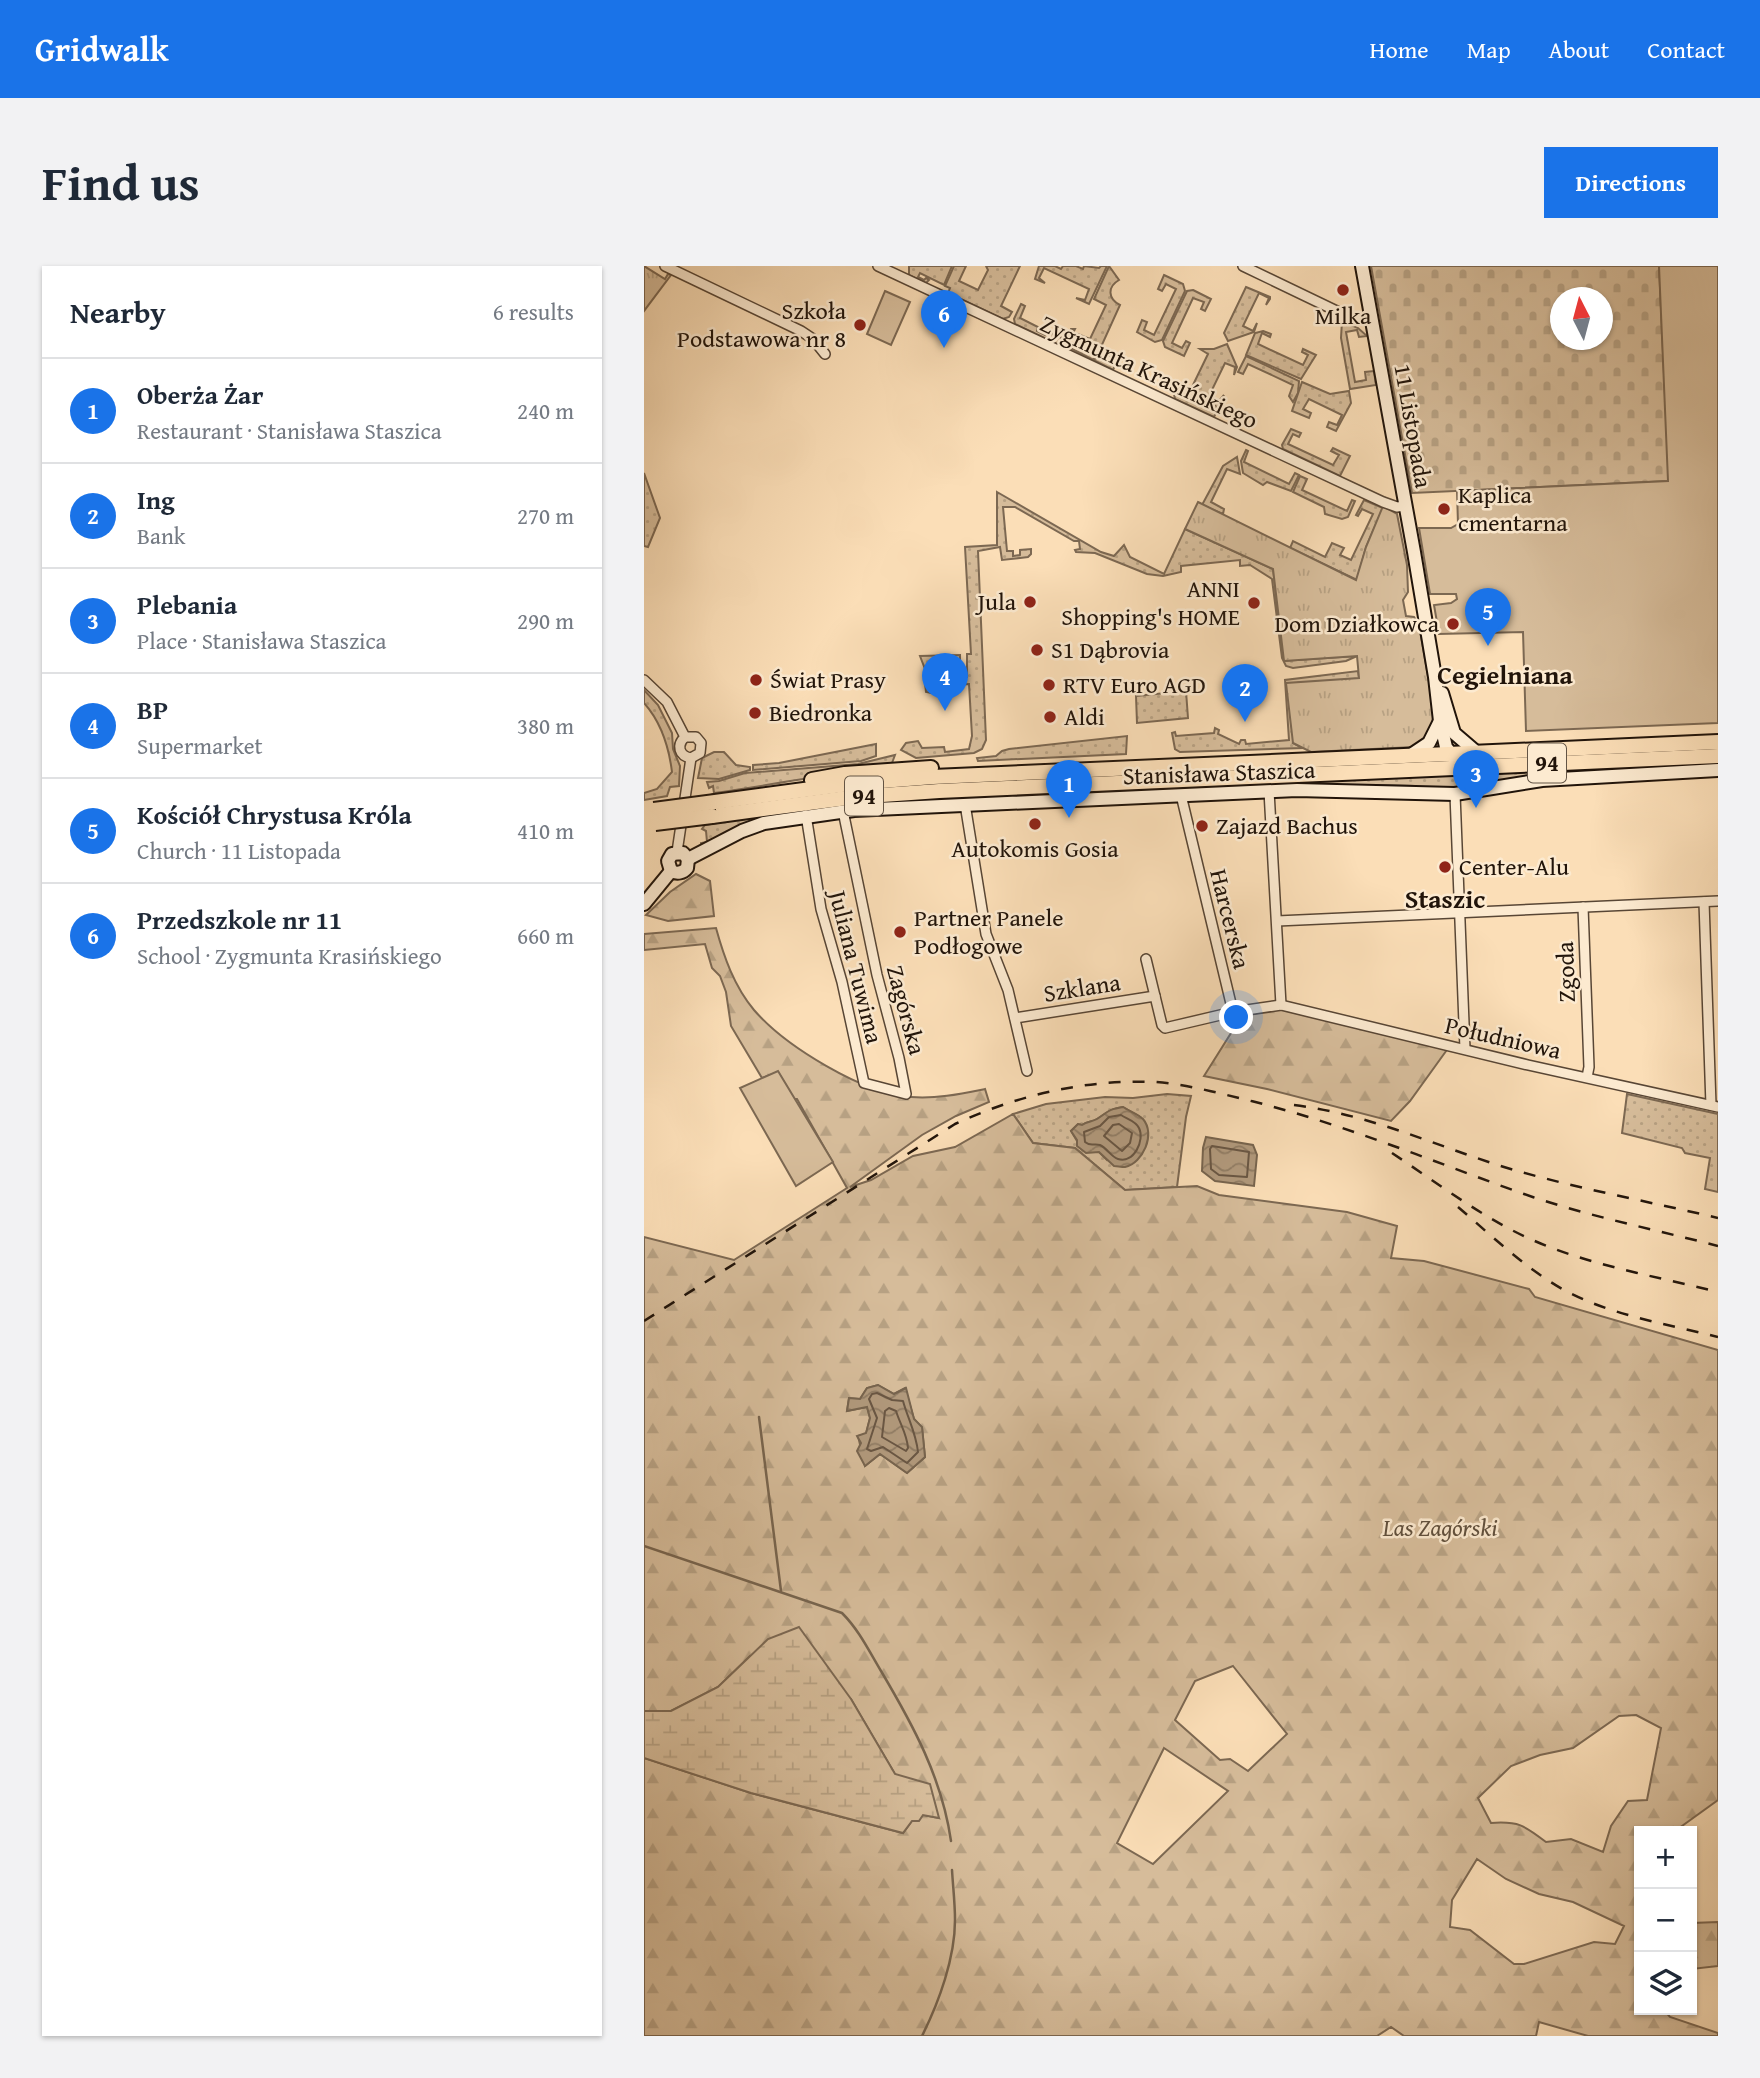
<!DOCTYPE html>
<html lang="en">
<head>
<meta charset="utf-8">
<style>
  body { margin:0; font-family:"Gentium Book Plus",serif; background:#f2f2f3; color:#1f2937 }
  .controls { position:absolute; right:21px; bottom:21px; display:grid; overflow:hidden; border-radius:0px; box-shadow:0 2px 5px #0004 }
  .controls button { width:63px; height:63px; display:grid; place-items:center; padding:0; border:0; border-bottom:2px solid #e0e1e3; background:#fff; color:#1f2937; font:35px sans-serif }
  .compass { position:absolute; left:906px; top:21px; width:63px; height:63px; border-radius:50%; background:#fff; box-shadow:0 2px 5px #0004; rotate:354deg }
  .you { position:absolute; left:593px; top:752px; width:24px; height:24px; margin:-18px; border:5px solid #fff; border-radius:50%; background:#1a73e8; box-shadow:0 0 0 10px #1a73e833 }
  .badge { display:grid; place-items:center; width:46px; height:46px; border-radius:50%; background:#1a73e8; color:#fff; font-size:23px; font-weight:700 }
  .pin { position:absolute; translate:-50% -58px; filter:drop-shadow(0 2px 4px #0008) }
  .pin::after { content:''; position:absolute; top:37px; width:24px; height:21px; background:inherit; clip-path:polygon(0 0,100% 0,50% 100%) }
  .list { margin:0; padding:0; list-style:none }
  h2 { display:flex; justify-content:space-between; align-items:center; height:91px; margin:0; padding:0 28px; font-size:30px }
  h2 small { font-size:23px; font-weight:400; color:#747a83 }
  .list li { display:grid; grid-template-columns:46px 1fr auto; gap:21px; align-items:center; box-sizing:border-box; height:105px; padding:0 28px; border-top:2px solid #e0e1e3 }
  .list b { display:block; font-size:26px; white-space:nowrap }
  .list p { margin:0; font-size:23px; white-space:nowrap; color:#747a83 }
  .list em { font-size:23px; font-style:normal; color:#747a83 }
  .icon { flex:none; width:38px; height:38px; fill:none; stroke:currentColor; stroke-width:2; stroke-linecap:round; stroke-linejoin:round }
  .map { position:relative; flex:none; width:1074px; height:1770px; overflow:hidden; border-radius:0px }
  header { display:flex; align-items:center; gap:42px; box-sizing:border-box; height:98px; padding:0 35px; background:#1a73e8; color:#fff }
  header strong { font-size:33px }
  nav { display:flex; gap:38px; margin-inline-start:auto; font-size:24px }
  .intro { display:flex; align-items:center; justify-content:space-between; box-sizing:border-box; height:168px; padding:0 42px }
  h1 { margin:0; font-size:49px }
  .button { padding:18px 32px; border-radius:0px; background:#1a73e8; color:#fff; font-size:24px; font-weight:700 }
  main { display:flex; gap:42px; padding:0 42px }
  aside { flex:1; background:#fff; border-radius:0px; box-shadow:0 2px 5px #0004 }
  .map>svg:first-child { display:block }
</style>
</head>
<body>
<header>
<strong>Gridwalk</strong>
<nav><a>Home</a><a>Map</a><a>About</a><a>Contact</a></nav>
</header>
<div class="intro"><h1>Find us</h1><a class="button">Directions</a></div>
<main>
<aside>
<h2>Nearby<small>6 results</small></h2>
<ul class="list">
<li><span class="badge">1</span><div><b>Oberża Żar</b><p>Restaurant · Stanisława Staszica</p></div><em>240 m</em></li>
<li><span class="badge">2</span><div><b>Ing</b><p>Bank</p></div><em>270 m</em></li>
<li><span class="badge">3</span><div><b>Plebania</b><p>Place · Stanisława Staszica</p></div><em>290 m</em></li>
<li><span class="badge">4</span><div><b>BP</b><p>Supermarket</p></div><em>380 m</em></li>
<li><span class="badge">5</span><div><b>Kościół Chrystusa Króla</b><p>Church · 11 Listopada</p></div><em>410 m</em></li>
<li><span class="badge">6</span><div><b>Przedszkole nr 11</b><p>School · Zygmunta Krasińskiego</p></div><em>660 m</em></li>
</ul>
</aside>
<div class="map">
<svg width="1074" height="1770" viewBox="0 0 1074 1770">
  <defs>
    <pattern id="grass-dots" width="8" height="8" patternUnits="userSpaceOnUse" patternTransform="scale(1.75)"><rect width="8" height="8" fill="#d6bc9a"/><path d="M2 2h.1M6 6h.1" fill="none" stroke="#b7a183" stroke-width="1.8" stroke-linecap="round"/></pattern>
    <pattern id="forest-firs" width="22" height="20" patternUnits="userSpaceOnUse" patternTransform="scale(1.75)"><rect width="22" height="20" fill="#d6bc9a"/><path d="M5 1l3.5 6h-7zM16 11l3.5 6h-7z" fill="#b7a183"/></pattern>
    <pattern id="wetland-marsh" width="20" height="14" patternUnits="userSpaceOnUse" patternTransform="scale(1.75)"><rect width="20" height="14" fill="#d6bc9a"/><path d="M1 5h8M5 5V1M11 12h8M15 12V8" fill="none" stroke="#b7a183"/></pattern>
    <pattern id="cemetery-stones" width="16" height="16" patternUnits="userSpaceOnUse" patternTransform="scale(1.75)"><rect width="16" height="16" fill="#d6bc9a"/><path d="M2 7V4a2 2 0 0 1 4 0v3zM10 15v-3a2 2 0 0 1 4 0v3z" fill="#b7a183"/></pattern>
    <pattern id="park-tufts" width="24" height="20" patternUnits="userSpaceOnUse" patternTransform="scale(1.75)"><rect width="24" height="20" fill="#d6bc9a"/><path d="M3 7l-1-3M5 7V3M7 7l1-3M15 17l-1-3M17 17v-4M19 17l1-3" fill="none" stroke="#b7a183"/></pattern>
    <pattern id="water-waves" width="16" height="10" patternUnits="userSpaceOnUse" patternTransform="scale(1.75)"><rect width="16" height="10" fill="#b1997c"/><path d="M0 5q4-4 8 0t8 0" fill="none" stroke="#907c64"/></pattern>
  </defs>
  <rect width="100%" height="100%" fill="#fbdeb7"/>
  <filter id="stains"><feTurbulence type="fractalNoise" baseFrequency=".00286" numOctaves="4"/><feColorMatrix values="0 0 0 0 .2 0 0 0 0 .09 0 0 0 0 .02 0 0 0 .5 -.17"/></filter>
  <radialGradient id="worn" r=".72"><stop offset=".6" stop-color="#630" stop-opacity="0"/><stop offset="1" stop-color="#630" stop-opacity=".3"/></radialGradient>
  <g fill="url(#grass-dots)" stroke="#7c6852" stroke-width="2" fill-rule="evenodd">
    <polygon points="265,0 308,0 300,19 276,7 274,11 280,14 282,12 285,14 282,17 265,9"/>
    <polygon points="310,0 322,0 315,15 334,24 344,4 342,0 376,0 357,40 368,46 365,51 359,53 304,27 306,22 301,20"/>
    <polygon points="395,0 411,0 417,3 419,0 432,0 439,3 440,0 455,2 457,0 463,0 445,38 432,32 441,34 445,23 400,2 395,12 401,17 391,13"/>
    <path d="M465 0 475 14C463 21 464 33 476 39L452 92 449 93 454 92 457 85 467 89 455 92 476 89 469 104 428 83 434 68 446 73 462 39 450 33Z"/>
    <polygon points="520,9 539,18 541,25 518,74 511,76 493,66 498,54 503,56 500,64 510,69 532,23 522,18 518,25 514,23"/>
    <polygon points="602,21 626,31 626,33 622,39 625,32 615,27 599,60 609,65 613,57 610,66 584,75 580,67"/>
    <polygon points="549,24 567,33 561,45 557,43 560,36 549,32 528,77 538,82 542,75 546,77 540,90 521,81 519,75 543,25"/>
    <polygon points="377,38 381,40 376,52 394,61 393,65 401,69 403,65 422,74 427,63 431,63 423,79 419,81 371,58 370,53"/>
    <polygon points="698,55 714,62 723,70 715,71 713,64 702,66 711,116 722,114 721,106 730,105 732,119 706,123 697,72"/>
    <polygon points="619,65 627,68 626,71 618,67 614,78 659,99 664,89 658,86 659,83 672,89 657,113 602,89 611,67"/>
    <polygon points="583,78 593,101 590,109 591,101 581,97 565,130 575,135 580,129 573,142 565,131 547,123 564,88 556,83 570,83"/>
    <polygon points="602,90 655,115 654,127 649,136 645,130 649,119 604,98 599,108 594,106"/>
    <polygon points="658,116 686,128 705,125 707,137 692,165 683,161 685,156 693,159 698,149 665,133 659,143 667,147 665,152 648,145"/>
    <polygon points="537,119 564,132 573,145 570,151 531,133 530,128"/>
    <polygon points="647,163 657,167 655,171 649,168 644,178 689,199 695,189 687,185 689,182 706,190 696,210 639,183 638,179"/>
    <polygon points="602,184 604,185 600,196 645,218 651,207 655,209 647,225 623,216 619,219 599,207 597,195"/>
    <polygon points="593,191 596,208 583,203 567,236 580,243 579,248 558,239 579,200"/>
    <polygon points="0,207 16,252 4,281 0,280"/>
    <polygon points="656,210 663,213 658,224 703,245 708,234 711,235 704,251 698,253 681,248 680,241 649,226"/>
    <polygon points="353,226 457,286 470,290 480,279 486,291 520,308 541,263 629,303 640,395 713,390 702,395 649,402 642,400 638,392 628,313 606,299 596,300 596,294 537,300 537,306 519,310 503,308 451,287 432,286 431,284 436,283 435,275 430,275 371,241 359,241 363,285 369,285 369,290 376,289 376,284 387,283 387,288 384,291 358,294 356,281 334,285 342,474 338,483 330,487 272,492 257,484 262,477 274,475 278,482 300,481 301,486 325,483 328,470 325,418 287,420 293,428 282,426 281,417 286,412 323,411 323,388 327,388 321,281 353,279"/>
    <polygon points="720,234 739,242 722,281 713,314 646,282 649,275 681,291 688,277 700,282 696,289 707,294 729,248 718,243 714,250 712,249"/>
    <polygon points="316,389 316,398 311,404 286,405 281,403 276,390"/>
    <polygon points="714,405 715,412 649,477 658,482 536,486 531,483 528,467 531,466 532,470 570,467 571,462 575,464 574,468 595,478 597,474 601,474 602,478 645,474 641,414"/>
    <path d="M0 424 14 439 28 467 29 483 36 500 35 520 26 521 23 530 0 534V527L13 523 28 506C25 482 17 456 0 437Z"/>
    <polygon points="542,425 544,452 493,457 492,430"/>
    <polygon points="483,470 482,488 334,495 333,492 352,490 358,485 365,483"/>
    <polygon points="232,478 232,490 217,495 109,504 109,499 135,497"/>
    <polygon points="70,486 80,486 92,499 106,501 106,504 75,513 54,512 58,492"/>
    <path d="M251 489 248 497 244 500C185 508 128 519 70 527L69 520 65 522 63 516 75 515 101 507 214 498Z"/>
    <path d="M1074 494V500L823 522 770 523V520C753 519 739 519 720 519L719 521 156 546 57 582V577L63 576 62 565 58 563 61 559 211 535Z"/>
    <path d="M523 828 547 830 542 851 533 921 481 924 431 882 389 877 369 848 402 838 461 831 489 832ZM479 841 496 851 463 894 455 886 433 875 427 865 434 858 438 859C444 855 448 856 453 853 465 846 465 843 479 841Z"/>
    <polygon points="983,828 1074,848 1074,926 1061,923 1066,892 1041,887 1038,882 978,867"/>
  </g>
  <g fill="url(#forest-firs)" stroke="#7c6852" stroke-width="2" fill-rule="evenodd">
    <polygon points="52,608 66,615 70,650 24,655 2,649 26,626"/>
    <path d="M72 662C80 691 90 720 110 744 141 780 219 828 267 831 292 833 316 828 341 823L345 836 312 850 278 869 206 921 227 914 269 890 311 881 369 848 389 877 431 882 481 924 553 920 575 929 703 946 753 960 747 992 780 995 885 1023 891 1031 1074 1084V1534L1031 1565H995V1744H1020L1026 1751 1074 1767V1770H944L895 1756 892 1770H760L747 1761 733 1770H0V1492L107 1527 259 1567 268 1555 279 1549 294 1552 251 1508 207 1433 106 1390 74 1421 27 1445H0V971L90 994 203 922 153 833H150L134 806 118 812 87 760 82 726 76 710 68 702 61 678 0 684V668ZM234 1119 250 1128 261 1122 270 1153 278 1162 281 1191 263 1207 236 1188 221 1200 214 1170 222 1168 226 1152 223 1141 203 1145 205 1132 216 1133 223 1122ZM589 1400 643 1468 604 1505 586 1493 576 1494 531 1454 551 1415ZM992 1449 1017 1462 1003 1534 984 1535 967 1560 959 1586 927 1573 902 1576C880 1559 874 1555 847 1557L834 1532 867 1500 896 1489 929 1482 975 1450ZM520 1482 584 1525 509 1598 473 1577ZM833 1593 862 1613 895 1628 929 1636 980 1660 971 1678 950 1676 880 1698H870L826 1664 806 1661 808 1634Z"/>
    <polygon points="636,743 805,781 766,835 747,855 623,823 560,810 587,767 592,751"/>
    <polygon points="1074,1656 1074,1700 1048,1703 1048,1657"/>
  </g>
  <polygon fill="url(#wetland-marsh)" stroke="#7c6852" stroke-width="2" points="155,1361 207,1433 251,1508 286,1518 295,1552 279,1549 275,1555 268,1555 259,1567 107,1527 0,1492 0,1445 27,1445 74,1421 124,1373"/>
  <path fill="url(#cemetery-stones)" stroke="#7c6852" stroke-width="2" fill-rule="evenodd" d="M727 0H1015L1025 215 768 227ZM916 32H958V74H916Z"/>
  <g fill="url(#park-tufts)" stroke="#7c6852" stroke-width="2">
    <polygon points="0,0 21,13 24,8 27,9 0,45"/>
    <polygon points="554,236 712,314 722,281 739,240 753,248 763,299 764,326 759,334 762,350 770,351 775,359 792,456 788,470 770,481 667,486 649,477 642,417 715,412 713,390 640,395 629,303 541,263"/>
  </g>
  <g fill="#d6bc9a" stroke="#7c6852" stroke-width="2">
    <polygon points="1015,0 1074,0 1074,457 882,465 879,366 795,368 790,339 807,337 813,333 812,328 786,328 775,262 807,262 814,258 813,225 1024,215"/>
    <polygon points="241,25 266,36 247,79 223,68"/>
    <polygon points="134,805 189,896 152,920 96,822"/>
  </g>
  <g fill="url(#water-waves)" stroke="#77644e" stroke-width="2">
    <path d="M479 841C485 845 494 848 499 853 512 868 499 897 481 901 477 901 473 900 470 900L455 886 442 887 433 880V874L427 865 434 858 438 859C443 855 448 856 453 853 466 845 462 844 479 841Z"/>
    <polygon points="562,871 609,879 613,889 610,920 571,915 558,905 559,882"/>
    <polygon points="234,1119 250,1128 262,1122 270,1153 278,1161 281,1191 263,1207 236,1188 221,1200 213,1185 217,1177 213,1170 222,1167 226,1152 223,1141 203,1145 205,1132 216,1133 223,1122"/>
  </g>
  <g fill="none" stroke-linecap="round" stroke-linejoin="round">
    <g stroke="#695643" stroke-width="2">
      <path d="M477 849C483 853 492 855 495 862 501 874 490 898 474 893 467 891 463 882 456 879 449 877 447 881 441 876L440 866 456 860 465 851Z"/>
      <polygon points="475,858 488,867 486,877 478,885 460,870 469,859"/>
      <polygon points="568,880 605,886 603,911 575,909 567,903 566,883"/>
      <path d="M233 1127 248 1134 259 1135C264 1153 272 1167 274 1186L263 1197 239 1181 227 1185 223 1183 233 1152 225 1133 228 1128Z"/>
      <path d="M245 1142 252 1145C256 1158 263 1168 264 1182L262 1185 238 1171 241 1145Z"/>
    </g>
    <g stroke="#77644e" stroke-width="2.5">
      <polyline points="115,1151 137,1325"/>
      <path d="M0 1280 198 1347C215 1364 225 1385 237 1405 269 1459 298 1512 307 1575"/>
      <path d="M278 1770C295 1736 311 1692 311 1654 311 1637 309 1621 308 1604"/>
    </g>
    <defs>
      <g id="street">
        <polyline points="21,0 157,65 169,73 181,88"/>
        <polyline points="234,0 739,236 753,241 762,240"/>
        <polyline points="599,0 703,50 713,53 728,53"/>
        <polyline points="0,414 23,436 41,471"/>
        <polyline points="41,471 52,471 57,477 56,487 47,492"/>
        <path d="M41 471C32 479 35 490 47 492"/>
        <polyline points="625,525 637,739"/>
        <polyline points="811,528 821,783"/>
        <polyline points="537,529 589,746"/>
        <polyline points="321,538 342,668 364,724 383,805"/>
        <polyline points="162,549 177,643 198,716 220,817 262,828 255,792 233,709 199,545"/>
        <polyline points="33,586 47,492"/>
        <polyline points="1060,636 1067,839"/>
        <polyline points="939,641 945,801 943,811"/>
        <polyline points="633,655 1074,635"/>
        <polyline points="502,693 518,759 521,762 589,746 637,739 884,799 1074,841"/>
        <polyline points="371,752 511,730"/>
      </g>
      <g id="secondary">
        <polyline points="718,0 770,286 791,411 796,455 802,481 811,493"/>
        <polyline points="798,427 810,467 831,485"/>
        <polyline points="767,489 785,477 796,455"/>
        <polyline points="44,593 98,565 120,557 210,544 653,524 811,528 898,514 1074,504"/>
        <polyline points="27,605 24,595 28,588 39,587 44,593"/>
        <path d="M27 605C33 608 39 607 43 602L44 593"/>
        <polyline points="0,638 27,605"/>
      </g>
      <g id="primary">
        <polyline points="168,514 201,508 287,502"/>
        <polyline points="71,536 212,517 289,511 1074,476"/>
        <polyline points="68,550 210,531 295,525 1074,490"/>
      </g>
    </defs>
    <use href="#street" stroke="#584635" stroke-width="12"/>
    <use href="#secondary" stroke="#21140a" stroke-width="16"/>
    <use href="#primary" stroke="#21140a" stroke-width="18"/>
    <use href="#street" stroke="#fcead0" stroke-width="9"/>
    <use href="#secondary" stroke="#fcead0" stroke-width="12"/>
    <use href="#primary" stroke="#fbdeb7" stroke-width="14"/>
    <g stroke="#21140a" stroke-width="2.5" stroke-dasharray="12 12" stroke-linecap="butt">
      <path d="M650 839C724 848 790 879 860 901 930 922 1003 935 1074 952"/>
      <path d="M748 887C792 916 836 950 884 972 943 999 1011 1010 1074 1026"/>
      <path d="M814 941C848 970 881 1002 920 1024 966 1049 1023 1058 1074 1071"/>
      <path d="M0 1055 311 858C374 829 442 813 511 816 541 818 570 826 599 833 695 856 787 895 880 928 943 950 1009 963 1074 980"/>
    </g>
    <defs>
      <g id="primary-bridge">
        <polyline points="10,544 71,536"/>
        <polyline points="11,557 68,550"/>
      </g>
    </defs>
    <use href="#primary-bridge" stroke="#21140a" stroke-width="18" stroke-linecap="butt"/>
    <use href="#primary-bridge" stroke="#fbdeb7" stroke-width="14"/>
  </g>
  <g fill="#8f2418" stroke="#fcead0" stroke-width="2.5">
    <circle cx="699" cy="24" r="7"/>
    <circle cx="216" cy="59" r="7"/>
    <circle cx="800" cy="243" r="7"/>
    <circle cx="386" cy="336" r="7"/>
    <circle cx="610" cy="337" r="7"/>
    <circle cx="809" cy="358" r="7"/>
    <circle cx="393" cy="384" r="7"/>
    <circle cx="112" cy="414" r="7"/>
    <circle cx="405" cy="419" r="7"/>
    <circle cx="111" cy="447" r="7"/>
    <circle cx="406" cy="451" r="7"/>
    <circle cx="391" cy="558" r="7"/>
    <circle cx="558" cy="560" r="7"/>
    <circle cx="801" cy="601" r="7"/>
    <circle cx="256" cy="666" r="7"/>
  </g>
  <g text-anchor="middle" stroke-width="5" stroke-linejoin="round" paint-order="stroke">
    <g fill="#fcead0" stroke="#635445" stroke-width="2">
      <rect x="884" y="477.5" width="38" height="39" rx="5"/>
      <rect x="201" y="510.5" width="38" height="39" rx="5"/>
    </g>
    <g font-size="23" font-weight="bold" fill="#21140a">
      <text x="903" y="505">94</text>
      <text x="220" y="538">94</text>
    </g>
    <g font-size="24" fill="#21140a" stroke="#fcead0" text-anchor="start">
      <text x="202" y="53" text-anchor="end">Szkoła<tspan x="202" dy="28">Podstawowa nr 8</tspan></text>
      <text x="699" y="58" text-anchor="middle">Milka</text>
      <text x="814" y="237">Kaplica<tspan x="814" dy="28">cmentarna</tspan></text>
      <text x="596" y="331" text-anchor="end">ANNI<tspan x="596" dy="28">Shopping's HOME</tspan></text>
      <text x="372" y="344" text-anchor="end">Jula</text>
      <text x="795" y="366" text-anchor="end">Dom Działkowca</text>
      <text x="407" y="392">S1 Dąbrovia</text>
      <text x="126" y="422">Świat Prasy</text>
      <text x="419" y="427">RTV Euro AGD</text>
      <text x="125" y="455">Biedronka</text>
      <text x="420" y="459">Aldi</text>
      <text x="572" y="568">Zajazd Bachus</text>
      <text x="391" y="591" text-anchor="middle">Autokomis Gosia</text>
      <text x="815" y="609">Center-Alu</text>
      <text x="270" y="660">Partner Panele<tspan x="270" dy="28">Podłogowe</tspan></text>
    </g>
    <g font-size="24" fill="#21140a" stroke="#fcead0">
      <text transform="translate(505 106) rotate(25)" y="8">Zygmunta Krasińskiego</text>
      <text transform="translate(769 160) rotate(80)" y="8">11 Listopada</text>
      <text transform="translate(575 507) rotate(-2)" y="8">Stanisława Staszica</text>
      <text transform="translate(586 653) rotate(76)" y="8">Harcerska</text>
      <text transform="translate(212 701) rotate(76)" y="8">Juliana Tuwima</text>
      <text transform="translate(922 706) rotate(-92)" y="8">Zgoda</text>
      <text transform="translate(438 722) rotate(-9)" y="8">Szklana</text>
      <text transform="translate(262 744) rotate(75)" y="8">Zagórska</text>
      <text transform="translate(859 772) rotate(13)" y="8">Południowa</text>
    </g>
    <g font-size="24" font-style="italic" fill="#604f3c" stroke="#fcead0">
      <text x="796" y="1270">Las Zagórski</text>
    </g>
    <g font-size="26" font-weight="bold" fill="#21140a" stroke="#fcead0">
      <text x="861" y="418">Cegielniana</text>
      <text x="801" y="642">Staszic</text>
    </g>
  </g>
  <rect width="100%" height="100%" filter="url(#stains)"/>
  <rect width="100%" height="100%" fill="url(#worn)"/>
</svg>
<div class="controls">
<button>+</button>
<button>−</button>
<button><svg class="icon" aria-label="layers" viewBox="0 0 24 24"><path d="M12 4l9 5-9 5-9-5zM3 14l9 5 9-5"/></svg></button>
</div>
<svg class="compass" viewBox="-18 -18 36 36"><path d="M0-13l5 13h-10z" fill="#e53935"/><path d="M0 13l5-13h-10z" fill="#747a83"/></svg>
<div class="you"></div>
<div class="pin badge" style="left:425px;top:552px">1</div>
<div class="pin badge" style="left:601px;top:456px">2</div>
<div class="pin badge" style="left:832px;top:542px">3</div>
<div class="pin badge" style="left:301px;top:445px">4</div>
<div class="pin badge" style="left:844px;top:380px">5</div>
<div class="pin badge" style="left:300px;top:82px">6</div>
</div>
</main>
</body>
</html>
